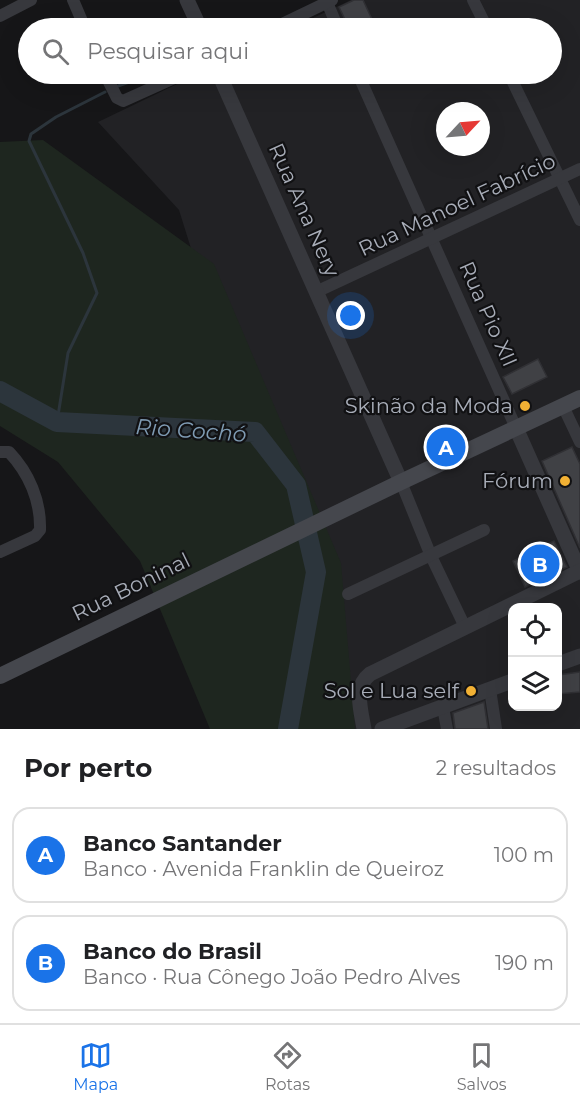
<!DOCTYPE html>
<html lang="pt">
<head>
<meta charset="utf-8">
<style>
  body { margin:0; font-family:Montserrat,sans-serif; background:#f6f6f6; color:#202124 }
  .controls { position:absolute; right:18px; bottom:18px; display:grid; overflow:hidden; border-radius:12px; box-shadow:0 6px 24px #0002 }
  .controls button { width:54px; height:54px; display:grid; place-items:center; padding:0; border:0; border-bottom:2px solid #e0e0e0; background:#fff; color:#202124; font:30px sans-serif }
  .compass { position:absolute; left:436px; top:102px; width:54px; height:54px; border-radius:50%; background:#fff; box-shadow:0 6px 24px #0002; rotate:64deg }
  .you { position:absolute; left:351px; top:316px; width:21px; height:21px; margin:-15px; border:4px solid #fff; border-radius:50%; background:#1a73e8; box-shadow:0 0 0 9px #1a73e833 }
  .badge { display:grid; place-items:center; width:39px; height:39px; border-radius:50%; background:#1a73e8; color:#fff; font-size:20px; font-weight:700 }
  .pin { position:absolute; translate:-50% -50%; border:3px solid #fff; box-shadow:0 2px 6px #0006 }
  .list { margin:0; padding:0; list-style:none }
  h2 { display:flex; justify-content:space-between; align-items:center; height:78px; margin:0; padding:0 24px; font-size:26px }
  h2 small { font-size:20px; font-weight:400; color:#757577 }
  .list li { display:grid; grid-template-columns:39px 1fr auto; gap:18px; align-items:center; box-sizing:border-box; height:96px; margin:0 12px 12px; padding:0 12px; border:2px solid #e0e0e0; border-radius:18px }
  .list b { display:block; font-size:22px; white-space:nowrap }
  .list p { margin:0; font-size:20px; white-space:nowrap; color:#757577 }
  .list em { font-size:20px; font-style:normal; color:#757577 }
  .icon { flex:none; width:33px; height:33px; fill:none; stroke:currentColor; stroke-width:2; stroke-linecap:round; stroke-linejoin:round }
  .map { position:relative; flex:none; width:580px; height:729px; overflow:hidden }
  .search { position:absolute; background:#fff; box-shadow:0 6px 24px #0002; left:18px; right:18px; top:18px; height:66px; display:flex; align-items:center; gap:15px; box-sizing:border-box; padding:0 21px; border-radius:33px; color:#757577; font-size:22px }
  .sheet { height:294px; background:#fff }
  nav { display:flex; justify-content:space-around; align-items:center; box-sizing:border-box; height:84px; border-top:2px solid #e0e0e0; background:#fff; font-size:16px; color:#757577 }
  nav a { display:grid; justify-items:center; gap:3px }
  nav .on { color:#1a73e8 }
  .map>svg:first-child { display:block }
</style>
</head>
<body>
<div class="map">
<svg width="580" height="729" viewBox="0 0 580 729">
  <rect width="100%" height="100%" fill="#161618"/>
  <path fill="#222225" fill-rule="evenodd" d="M351 0H580V729H341L179 210 98 122 198 74H552V28H292ZM445 111H481V147H445ZM512 608H558V706H512Z"/>
  <polygon fill="#1e261f" points="43,140 214,264 341,563 355,729 210,729 140,561 58,462 0,426 0,142"/>
  <g fill="none" stroke-linecap="round" stroke-linejoin="round">
    <g stroke="#2c353c" stroke-width="3">
      <polyline points="118,86 152,74"/>
      <polyline points="57,422 68,353 97,293 83,253 29,141 31,134 56,117 105,92"/>
    </g>
    <polyline stroke="#2c353c" stroke-width="20" points="0,391 57,422 255,432 296,485 316,572 288,729"/>
  </g>
  <g fill="#404145" stroke="#303034" stroke-width="1.5">
    <polygon points="354,0 363,0 376,28 349,28 339,7"/>
    <polygon points="538,359 547,377 512,394 503,377"/>
    <polygon points="572,447 580,464 580,548 542,461"/>
    <polygon points="554,541 567,567 525,587 513,561"/>
    <polygon points="580,672 580,692 558,694 558,675"/>
    <polygon points="484,702 488,729 455,729 453,713"/>
  </g>
  <g fill="none" stroke-linecap="round" stroke-linejoin="round">
    <g stroke="#37383d" stroke-width="12">
      <polyline points="73,0 85,28"/>
      <polyline points="326,0 338,28"/>
      <polyline points="473,0 487,28"/>
      <polyline points="0,16 31,0"/>
      <polyline points="274,28 332,0"/>
      <polyline points="105,74 117,98 123,101 183,74"/>
      <polyline points="358,74 516,428"/>
      <polyline points="509,74 580,220"/>
      <polyline points="318,291 580,169"/>
      <polyline points="563,406 580,442"/>
      <path d="M0 452H9C29 473 41 501 40 530L35 536 0 552"/>
      <polyline points="401,482 431,556 465,627"/>
      <polyline points="348,594 484,530"/>
      <polyline points="490,689 496,729"/>
      <polyline points="443,707 447,729"/>
    </g>
    <g stroke="#37383d" stroke-width="15">
      <polyline points="187,0 200,28"/>
      <polyline points="219,74 401,482"/>
      <polyline points="516,428 580,572"/>
      <polyline points="558,664 580,656"/>
      <path d="M364 729C361 710 353 687 370 674L580 571"/>
      <polyline points="382,729 512,681"/>
    </g>
    <polyline stroke="#45474d" stroke-width="16" points="0,676 401,482 580,398"/>
  </g>
  <g fill="#f2b134" stroke="#111113" stroke-width="2">
    <circle cx="525" cy="406" r="6"/>
    <circle cx="565" cy="481" r="6"/>
    <circle cx="471" cy="691" r="6"/>
  </g>
  <g text-anchor="middle" stroke-width="4.5" stroke-linejoin="round" paint-order="stroke">
    <g font-size="21" fill="#a8adb8" stroke="#111113">
      <text transform="translate(457 205) rotate(-25)" y="7">Rua Manoel Fabrício</text>
      <text transform="translate(304 210) rotate(66)" y="7">Rua Ana Nery</text>
      <text transform="translate(488 314) rotate(66)" y="7">Rua Pio XII</text>
      <text transform="translate(131 587) rotate(-26)" y="7">Rua Boninal</text>
    </g>
    <g font-size="21" fill="#a8adb8" stroke="#111113" text-anchor="end">
      <text x="513" y="413">Skinão da Moda</text>
      <text x="553" y="488">Fórum</text>
      <text x="459" y="698">Sol e Lua self</text>
    </g>
    <g font-size="22" font-style="italic" fill="#7f9bb3" stroke="#111113">
      <text transform="translate(191 430) rotate(4)" y="8">Rio Cochó</text>
    </g>
  </g>
</svg>
<div class="controls">
<button><svg class="icon" aria-label="locate" viewBox="0 0 24 24"><circle cx="12" cy="12" r="6"/><path d="M12 2v4M12 18v4M2 12h4M18 12h4"/></svg></button>
<button><svg class="icon" aria-label="layers" viewBox="0 0 24 24"><path d="M12 4l9 5-9 5-9-5zM3 14l9 5 9-5"/></svg></button>
</div>
<svg class="compass" viewBox="-18 -18 36 36"><path d="M0-13l5 13h-10z" fill="#e53935"/><path d="M0 13l5-13h-10z" fill="#757577"/></svg>
<div class="you"></div>
<div class="pin badge" style="left:446px;top:447px">A</div>
<div class="pin badge" style="left:540px;top:564px">B</div>
<div class="search"><svg class="icon" aria-label="search" viewBox="0 0 24 24"><circle cx="10" cy="10" r="6"/><path d="M15 15l6 6"/></svg>Pesquisar aqui</div>
</div>
<section class="sheet">
<h2>Por perto<small>2 resultados</small></h2>
<ul class="list">
<li><span class="badge">A</span><div><b>Banco Santander</b><p>Banco · Avenida Franklin de Queiroz</p></div><em>100 m</em></li>
<li><span class="badge">B</span><div><b>Banco do Brasil</b><p>Banco · Rua Cônego João Pedro Alves</p></div><em>190 m</em></li>
</ul>
</section>
<nav>
<a class="on"><svg class="icon" aria-label="map" viewBox="0 0 24 24"><path d="M3 6l6-2 6 2 6-2v14l-6 2-6-2-6 2zM9 4v14M15 6v14"/></svg>Mapa</a>
<a><svg class="icon" aria-label="directions" viewBox="0 0 24 24"><path d="M12 3l9 9-9 9-9-9zM9 14v-3h6M13 9l2 2-2 2"/></svg>Rotas</a>
<a><svg class="icon" aria-label="saved" viewBox="0 0 24 24"><path d="M7 4h10v16l-5-4-5 4z"/></svg>Salvos</a>
</nav>
</body>
</html>
